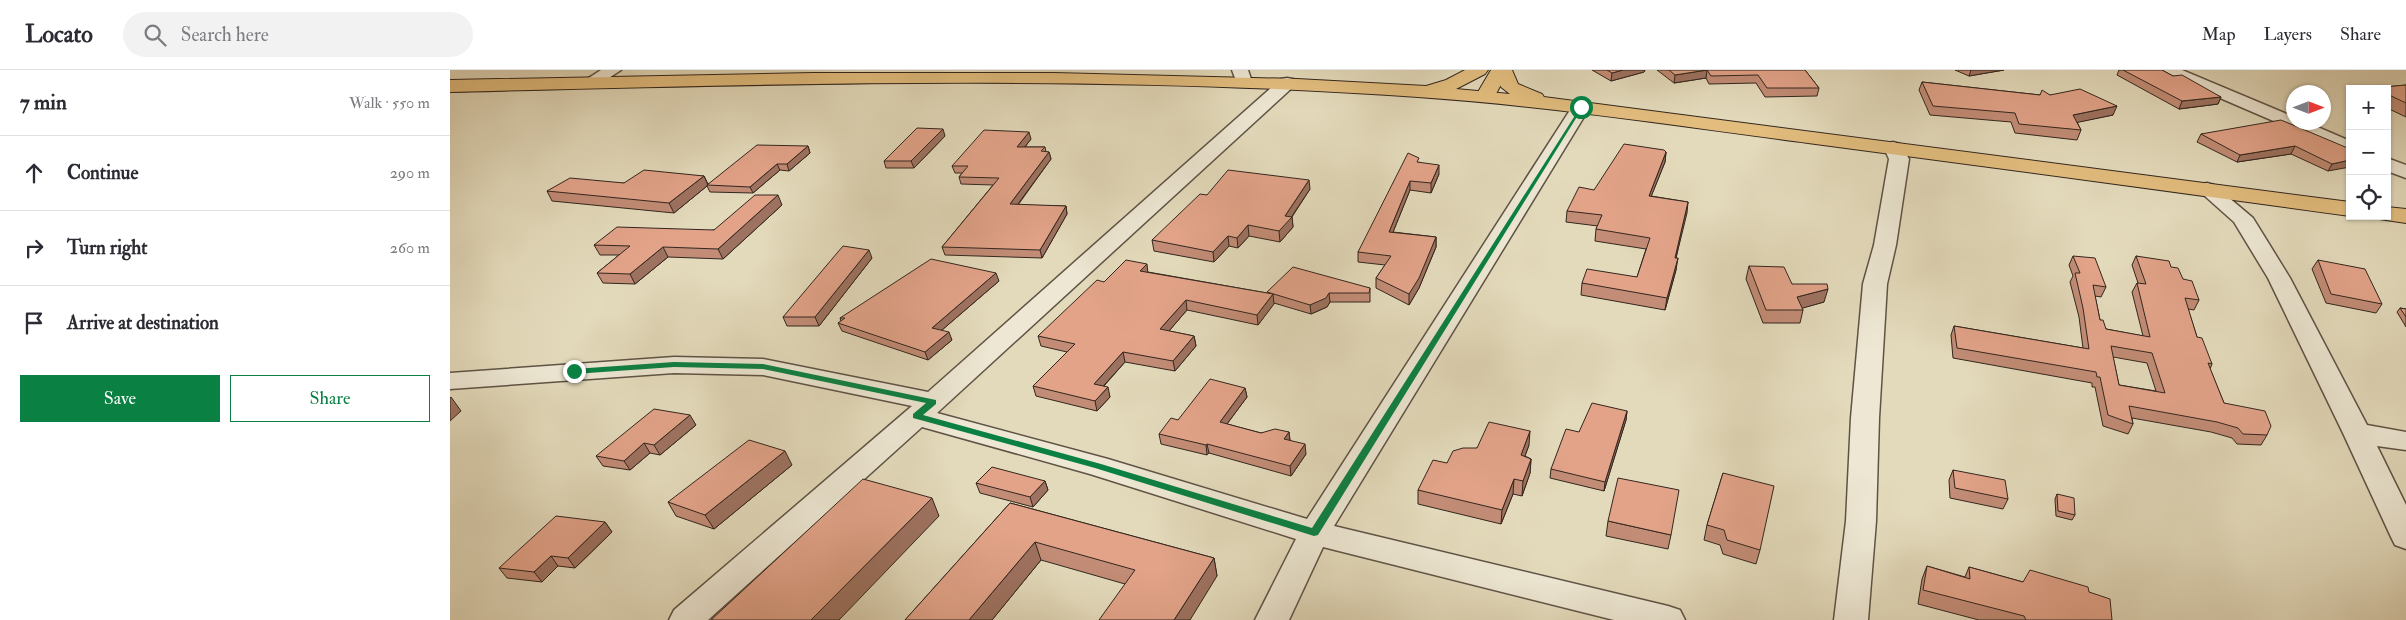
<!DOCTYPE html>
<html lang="en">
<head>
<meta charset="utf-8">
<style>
  body { margin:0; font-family:"IM FELL Double Pica",serif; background:#f2f2f3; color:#2b2b33 }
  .controls { position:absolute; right:15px; top:15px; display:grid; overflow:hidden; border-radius:0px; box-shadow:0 1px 4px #0004 }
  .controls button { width:45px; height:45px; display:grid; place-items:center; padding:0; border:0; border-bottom:1px solid #e1e1e2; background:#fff; color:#2b2b33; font:25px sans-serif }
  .compass { position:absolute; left:1836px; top:15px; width:45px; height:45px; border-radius:50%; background:#fff; box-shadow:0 1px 4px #0004; rotate:90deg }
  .stop { position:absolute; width:15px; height:15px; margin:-11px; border:4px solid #0b8043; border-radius:50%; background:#fff }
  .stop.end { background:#0b8043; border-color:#fff; box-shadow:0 1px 5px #0008 }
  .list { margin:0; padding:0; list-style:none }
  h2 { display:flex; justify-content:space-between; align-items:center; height:65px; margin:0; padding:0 20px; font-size:21px }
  h2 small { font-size:16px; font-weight:400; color:#7c7c81 }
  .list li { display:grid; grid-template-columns:32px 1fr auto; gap:15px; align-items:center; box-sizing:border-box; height:75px; padding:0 20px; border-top:1px solid #e1e1e2 }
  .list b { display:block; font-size:19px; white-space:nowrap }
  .list em { font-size:16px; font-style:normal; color:#7c7c81 }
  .actions { display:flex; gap:10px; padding:15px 20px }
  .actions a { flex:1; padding:11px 0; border:1px solid #0b8043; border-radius:0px; text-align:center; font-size:18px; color:#0b8043 }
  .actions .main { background:#0b8043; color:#fff }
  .icon { flex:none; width:28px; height:28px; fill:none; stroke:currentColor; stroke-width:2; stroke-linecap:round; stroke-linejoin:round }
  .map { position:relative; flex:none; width:1956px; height:550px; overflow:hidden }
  header { display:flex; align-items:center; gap:30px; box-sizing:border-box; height:70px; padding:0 25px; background:#fff; border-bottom:1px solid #e1e1e2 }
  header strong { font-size:24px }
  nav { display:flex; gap:28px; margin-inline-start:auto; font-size:18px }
  .search { width:350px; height:45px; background:#f2f2f3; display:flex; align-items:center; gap:12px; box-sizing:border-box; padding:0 18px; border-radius:28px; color:#7c7c81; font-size:19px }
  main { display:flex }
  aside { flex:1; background:#fff }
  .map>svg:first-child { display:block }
</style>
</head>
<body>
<header>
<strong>Locato</strong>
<div class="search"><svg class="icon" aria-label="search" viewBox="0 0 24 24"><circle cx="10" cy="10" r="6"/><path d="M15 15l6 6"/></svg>Search here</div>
<nav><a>Map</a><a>Layers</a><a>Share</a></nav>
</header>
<main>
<aside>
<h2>7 min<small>Walk · 550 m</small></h2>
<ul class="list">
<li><svg class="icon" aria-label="ahead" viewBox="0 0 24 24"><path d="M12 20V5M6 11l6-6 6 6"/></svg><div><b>Continue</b></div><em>290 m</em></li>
<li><svg class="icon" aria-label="right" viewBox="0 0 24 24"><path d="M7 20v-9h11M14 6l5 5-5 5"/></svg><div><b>Turn right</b></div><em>260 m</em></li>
<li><svg class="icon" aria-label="arrive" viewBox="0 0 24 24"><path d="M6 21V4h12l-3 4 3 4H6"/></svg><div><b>Arrive at destination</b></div></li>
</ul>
<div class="actions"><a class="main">Save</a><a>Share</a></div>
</aside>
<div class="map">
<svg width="1956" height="550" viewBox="0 0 1956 550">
  <rect width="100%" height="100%" fill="#e3dabb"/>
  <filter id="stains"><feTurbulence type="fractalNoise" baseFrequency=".004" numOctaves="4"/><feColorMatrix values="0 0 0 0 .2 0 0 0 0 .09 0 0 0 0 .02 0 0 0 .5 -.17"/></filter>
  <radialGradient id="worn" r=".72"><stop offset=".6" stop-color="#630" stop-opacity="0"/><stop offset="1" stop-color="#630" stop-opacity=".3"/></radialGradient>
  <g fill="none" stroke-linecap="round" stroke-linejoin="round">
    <defs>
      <g id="minor">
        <polygon points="151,0 171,0 145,17 133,17 131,13"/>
        <polygon points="782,0 798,0 802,12 800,16 788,16"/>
        <polygon points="1710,0 1732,0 1844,47 1844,52 1856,52 1900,71 1900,84 1712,3"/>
        <polygon points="837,8 843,9 845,13 843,17 487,343 658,389 857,449 1122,37 1125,33 1137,33 1140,37 884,456 1218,536 1230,540 1235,550 1164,550 873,477 839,550 805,550 846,469 640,404 472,357 258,550 219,550 224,540 462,336 313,305 224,303 0,319 0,303 224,287 313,289 478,322 831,9"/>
        <polygon points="1443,72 1450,74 1459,89 1446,175 1437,214 1429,348 1426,451 1418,550 1384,550 1396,451 1401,348 1413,214 1424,175 1439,89 1434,78 1436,74"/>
        <polygon points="1937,88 1956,95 1956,108 1937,101"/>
        <polygon points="1757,113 1764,115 1803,148 1840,208 1917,355 1956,362 1956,380 1927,376 1956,435 1956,479 1945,475 1941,467 1893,363 1818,208 1784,152 1747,119 1750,115"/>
      </g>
      <polygon id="major" points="1041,0 1059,0 1042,31 1028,31 1025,27"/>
      <g id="highway">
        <path d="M1015 0H1038L1035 4 1006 19 1060 24 1051 17 1044 0H1062L1068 14 1092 24 1094 27 1900 132V146C1719 121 1539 97 1358 73 1228 56 1099 36 968 27 646 4 322 14 0 22V10L363 3H605L847 9 976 16 996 10Z"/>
        <polygon points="1937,137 1956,139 1956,153 1929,149 1927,146 1937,146"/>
      </g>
    </defs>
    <use href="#minor" stroke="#5f5345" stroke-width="3"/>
    <use href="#major" stroke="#33261e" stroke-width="2"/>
    <use href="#highway" stroke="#33261e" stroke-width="2"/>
    <use href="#minor" fill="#ede7d3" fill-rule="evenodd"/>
    <use href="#major" fill="#e2bd7e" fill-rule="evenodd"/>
    <use href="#highway" fill="#e2bd7e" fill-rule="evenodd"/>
  </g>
  <g fill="#c28c76" stroke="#33261e" fill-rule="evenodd">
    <polygon points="1142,0 1195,0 1194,2 1161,11"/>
    <polygon points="1207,0 1355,0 1369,18 1367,26 1315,27 1306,13 1259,14 1256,8 1224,13"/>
    <polygon points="1505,0 1554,0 1519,6"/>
    <polygon points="1669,0 1712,0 1723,6 1771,27 1768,34 1729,39 1667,5"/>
    <polygon points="1472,12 1590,25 1600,25 1663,45 1627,52 1631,60 1627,70 1565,63 1561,52 1480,45 1469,20"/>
    <polygon points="1956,15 1956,47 1937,38 1937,19 1923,19 1924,18"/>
    <polygon points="1751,64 1900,79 1878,101 1841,84 1787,92 1747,72"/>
    <polygon points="495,66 464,98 436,98 434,91"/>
    <polygon points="581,69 575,77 595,77 596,82 599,82 601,89 568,135 616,136 617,144 592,188 495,185 492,177 543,115 511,114 509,107 512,103 505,103 502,96"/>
    <polygon points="358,76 360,83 339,101 330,100 303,123 260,122 257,116 224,143 102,131 97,121 174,113 254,106 258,114"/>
    <polygon points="1216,82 1215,92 1201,126 1238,132 1226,188 1226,200 1215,240 1131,225 1132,213 1187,207 1196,179 1145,171 1146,159 1148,156 1116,152 1117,141 1144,120"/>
    <polygon points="969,92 989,104 981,123 960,120 943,162 986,167 986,177 969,218 959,235 926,218 926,208 935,195 908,192 908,182"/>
    <polygon points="860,119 842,147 843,157 830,172 799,166 788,178 779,176 764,192 704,181 702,170 757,125"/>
    <polygon points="332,135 273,189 218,187 185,214 153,213 147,203 169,185 150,185 144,175 264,160"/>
    <path d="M1623 186 1656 217 1651 227 1645 226 1650 250 1656 259 1693 266 1682 222 1687 213H1688L1682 195 1686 186 1721 197 1733 209 1749 230 1744 240 1738 239 1747 267 1762 294 1760 299 1774 333 1817 365 1811 375 1787 374 1782 368 1761 362 1682 348 1683 354 1678 364 1653 356 1645 317H1642V313L1503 288 1501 265 1504 256 1633 278 1629 247 1620 212 1623 206 1619 195ZM1663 287 1697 293 1706 321 1669 315Z"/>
    <polygon points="422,188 369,256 337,256 333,247"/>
    <polygon points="1868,190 1932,234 1926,243 1876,233 1862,199"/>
    <polygon points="1299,196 1342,214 1374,232 1352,238 1353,240 1350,253 1313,253 1296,209"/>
    <polygon points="698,202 817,223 920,218 920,232 880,232 877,237 861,244 824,233 808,255 737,240 719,261 744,266 746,276 725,301 675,292 654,316 660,327 647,341 586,326 583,316 617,282 591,276 588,266 654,212"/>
    <polygon points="549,211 492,260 502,270 478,290 392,261 388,253 391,251 390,248"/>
    <polygon points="1950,238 1956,239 1956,257 1947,242"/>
    <polygon points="795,318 797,327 777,354 811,363 839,362 840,370 856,384 841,406 759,383 757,385 711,374 709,364 728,350"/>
    <polygon points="1177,341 1176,350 1154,421 1100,408 1101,399 1129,362"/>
    <polygon points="246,355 210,385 200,383 180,400 153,396 146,386"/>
    <polygon points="1079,375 1075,386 1081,389 1080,403 1072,426 1063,424 1051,454 968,434 968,420 997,393 1027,378"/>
    <polygon points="342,395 264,459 226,446 218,432"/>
    <polygon points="1503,400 1558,429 1553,439 1500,428 1499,410"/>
    <polygon points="1273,403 1310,480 1306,494 1273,484 1270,475 1254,470 1257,455"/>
    <polygon points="595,411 598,420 583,437 530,423 526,413"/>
    <polygon points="1607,424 1625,445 1622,450 1606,446 1605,429"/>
    <polygon points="560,433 764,488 767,506 675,514 591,490 542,550 455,550"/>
    <polygon points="1158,451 1221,465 1218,479 1156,466"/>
    <polygon points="155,452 162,462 125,498 108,496 92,512 57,508 49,498"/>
    <polygon points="1477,496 1515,507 1519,497 1573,512 1639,522 1662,550 1529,550 1468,534 1472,509"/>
  </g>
  <g fill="#9e7260" stroke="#33261e">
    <polygon points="1173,0 1195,0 1194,2 1161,11 1162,3"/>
    <polygon points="1257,0 1256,8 1224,13 1225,5"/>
    <polygon points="1521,0 1554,0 1519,6"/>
    <polygon points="1771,27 1768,34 1729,39 1732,31"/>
    <polygon points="1667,36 1663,45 1620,54 1623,45"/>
    <polygon points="493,59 495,66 464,98 461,91"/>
    <polygon points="579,62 581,69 569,84 567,77"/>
    <polygon points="358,76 360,83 339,101 337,94"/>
    <polygon points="1845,76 1841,84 1787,92 1790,85"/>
    <polygon points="599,82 601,89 562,142 560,134"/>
    <polygon points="1216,82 1215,92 1197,137 1199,126"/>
    <polygon points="1900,90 1900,97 1878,101 1882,94"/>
    <polygon points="327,94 330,100 303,123 300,117"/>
    <polygon points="989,95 989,104 981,123 981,113"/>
    <polygon points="254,106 258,115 257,115 257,116 224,143 219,133"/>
    <polygon points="859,110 860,119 840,149 842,147 843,157 830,172 829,161 835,146"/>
    <polygon points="960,111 960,120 939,172 939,162"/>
    <polygon points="328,125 332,135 273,189 268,179"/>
    <polygon points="1238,132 1237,143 1223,200 1225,188"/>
    <polygon points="616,136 617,144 592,188 590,180"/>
    <polygon points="798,155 799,166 788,178 787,168"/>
    <polygon points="778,166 779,176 764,192 763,182"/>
    <polygon points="986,167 986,177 969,218 959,235 959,224"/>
    <polygon points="213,177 218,187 185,214 180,204"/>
    <polygon points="419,180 422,188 369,256 365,247"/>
    <polygon points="1228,188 1226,200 1215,240 1217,228"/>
    <polygon points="697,194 698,204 690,201"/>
    <polygon points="546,203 549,211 485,266 482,258"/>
    <polygon points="1378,219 1374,232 1346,240 1347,227"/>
    <polygon points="879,223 880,232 877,237 861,244 860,235"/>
    <polygon points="823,224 824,234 808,255 807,245"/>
    <polygon points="736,230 737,240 712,269 710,259"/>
    <polygon points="499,262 502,270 478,290 475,282"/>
    <polygon points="744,266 746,276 725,301 723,291"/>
    <polygon points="673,282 675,292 646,324 644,314"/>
    <polygon points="658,317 660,327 647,341 645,331"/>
    <polygon points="795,318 797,327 771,362 770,352"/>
    <polygon points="1,327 11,341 0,351 0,328"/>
    <polygon points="1177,341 1176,350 1154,421 1155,412"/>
    <polygon points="240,345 246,355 210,385 204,375"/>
    <polygon points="1080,361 1079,375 1070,399 1071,385"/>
    <polygon points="839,362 840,372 834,369"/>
    <polygon points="194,373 200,383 180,400 174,391"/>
    <polygon points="757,374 759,383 757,385 756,375"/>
    <polygon points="855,374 856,384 841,406 840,396"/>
    <polygon points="335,381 342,395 264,459 255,445"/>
    <polygon points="1081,389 1080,403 1072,426 1073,411"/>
    <polygon points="1064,409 1063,424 1051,454 1052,440"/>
    <polygon points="595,411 598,420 583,437 580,427"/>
    <polygon points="482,428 489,446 389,550 361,550"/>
    <polygon points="155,452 162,462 125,498 118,488"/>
    <polygon points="585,472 591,490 542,550 519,550"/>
    <polygon points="101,486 108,496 92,512 84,502"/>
    <polygon points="764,488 767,506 740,550 724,550"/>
  </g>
  <g fill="#e2a389" stroke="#33261e" fill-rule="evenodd">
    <polygon points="1157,0 1173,0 1162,3"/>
    <polygon points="1219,0 1355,0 1369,18 1317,18 1308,5 1261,6 1257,0 1225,5"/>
    <polygon points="1673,0 1712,0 1723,6 1732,5 1771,27 1732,31"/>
    <polygon points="1472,12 1590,25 1592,20 1600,25 1630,19 1667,36 1623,45 1631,60 1569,54 1565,43 1483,36"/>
    <polygon points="1956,15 1956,33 1937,24 1937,19 1926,19 1924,18"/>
    <polygon points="1831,50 1900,79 1900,90 1882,94 1845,76 1790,85 1751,64"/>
    <polygon points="467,58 493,59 461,91 434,91"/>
    <polygon points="534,60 579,62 567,77 595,77 591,81 599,82 560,134 616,136 590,180 492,177 549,108 509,107 518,96 502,96"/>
    <polygon points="1174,74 1214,80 1216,82 1199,126 1238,132 1225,188 1228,188 1217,228 1132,213 1137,199 1187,207 1200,168 1146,159 1152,145 1117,141 1129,117 1144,120"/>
    <polygon points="307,75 358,76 337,94 327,94 300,117 257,115"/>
    <polygon points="958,83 969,88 967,92 989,95 981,113 960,111 939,162 986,167 969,208 959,224 926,208 941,186 908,182"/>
    <polygon points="194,100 254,106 219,133 97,121 120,108 174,113"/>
    <polygon points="778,100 859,110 835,146 842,147 829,161 798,155 787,168 778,166 763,182 702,170 750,124 757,125"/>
    <polygon points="305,125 328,125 268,179 213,177 180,204 147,203 180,176 144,175 167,157 264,160"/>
    <polygon points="393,176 419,180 365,247 333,247"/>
    <path d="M1623 186 1645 188 1656 217 1643 215 1650 250H1653L1656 259 1700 267 1687 213 1696 214 1686 186 1719 191 1721 197 1728 198 1733 209 1742 211 1749 230 1735 228 1747 267 1752 268 1762 294 1758 293 1774 333 1815 341 1821 356 1817 365 1793 364 1788 358 1767 352 1679 336 1683 354 1658 345 1650 307H1647L1646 302 1507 278 1504 256 1639 279 1633 238 1625 203H1630ZM1661 276 1702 283 1715 323 1669 315Z"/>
    <polygon points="481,189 546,203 482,258 499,262 475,282 388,253 395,248 390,248"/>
    <polygon points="676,190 697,194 690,201 823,224 807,245 736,230 710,259 744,266 723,291 673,282 644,314 658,317 645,331 583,316 625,274 588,266 647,210 654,212"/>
    <polygon points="1868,190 1915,199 1932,234 1881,224"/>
    <polygon points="1299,196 1334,197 1342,214 1377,214 1378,219 1347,227 1353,240 1316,240"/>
    <polygon points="843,197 920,218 919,223 879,223 876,228 860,235 817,222"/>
    <polygon points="1950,238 1956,239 1956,247"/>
    <polygon points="760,309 795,318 770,352 811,363 825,359 839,362 834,369 855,374 840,396 757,374 756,375 709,364 721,348 728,350"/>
    <polygon points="1142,333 1177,341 1155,412 1101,399 1116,359 1129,362"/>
    <polygon points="204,339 240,345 204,375 194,373 174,391 146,386"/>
    <polygon points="1039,352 1080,361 1071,385 1081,389 1073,411 1064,409 1052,440 968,420 983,390 997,393 1003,381 1013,378 1027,378"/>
    <polygon points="299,370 335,381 255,445 218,432"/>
    <polygon points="542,397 595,411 580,427 526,413"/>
    <polygon points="1503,400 1555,410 1558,429 1505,418"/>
    <polygon points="1273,403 1324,416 1310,480 1277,470 1274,460 1257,455"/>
    <polygon points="1168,408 1229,420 1221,465 1158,451"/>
    <polygon points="413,409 482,428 361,550 261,550"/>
    <polygon points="1607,424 1624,428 1625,445 1608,441"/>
    <polygon points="560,433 764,488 724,550 649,550 685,500 585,472 519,550 455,550"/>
    <polygon points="106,446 155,452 118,488 101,486 84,502 49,498"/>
    <polygon points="1477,496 1520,509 1519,497 1573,512 1580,500 1638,517 1639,522 1660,529 1662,550 1576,550 1574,546 1473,520"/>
  </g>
  <polygon fill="#0b8043" points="1131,36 1133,37 868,465 864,466 645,398 463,348 463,344 476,333 313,299 224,297 124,304 120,301 124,299 224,292 313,294 486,330 486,334 473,345 651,394 862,458"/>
  <rect width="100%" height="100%" filter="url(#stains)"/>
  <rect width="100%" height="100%" fill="url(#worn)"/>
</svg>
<div class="controls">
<button>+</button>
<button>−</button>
<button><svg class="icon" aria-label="locate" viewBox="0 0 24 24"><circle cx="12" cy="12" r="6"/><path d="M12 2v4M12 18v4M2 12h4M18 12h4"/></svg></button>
</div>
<svg class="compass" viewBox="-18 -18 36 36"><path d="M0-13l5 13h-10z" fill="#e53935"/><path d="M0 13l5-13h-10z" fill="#7c7c81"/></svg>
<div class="stop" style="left:1131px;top:37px"></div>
<div class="stop end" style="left:124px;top:301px"></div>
</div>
</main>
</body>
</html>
